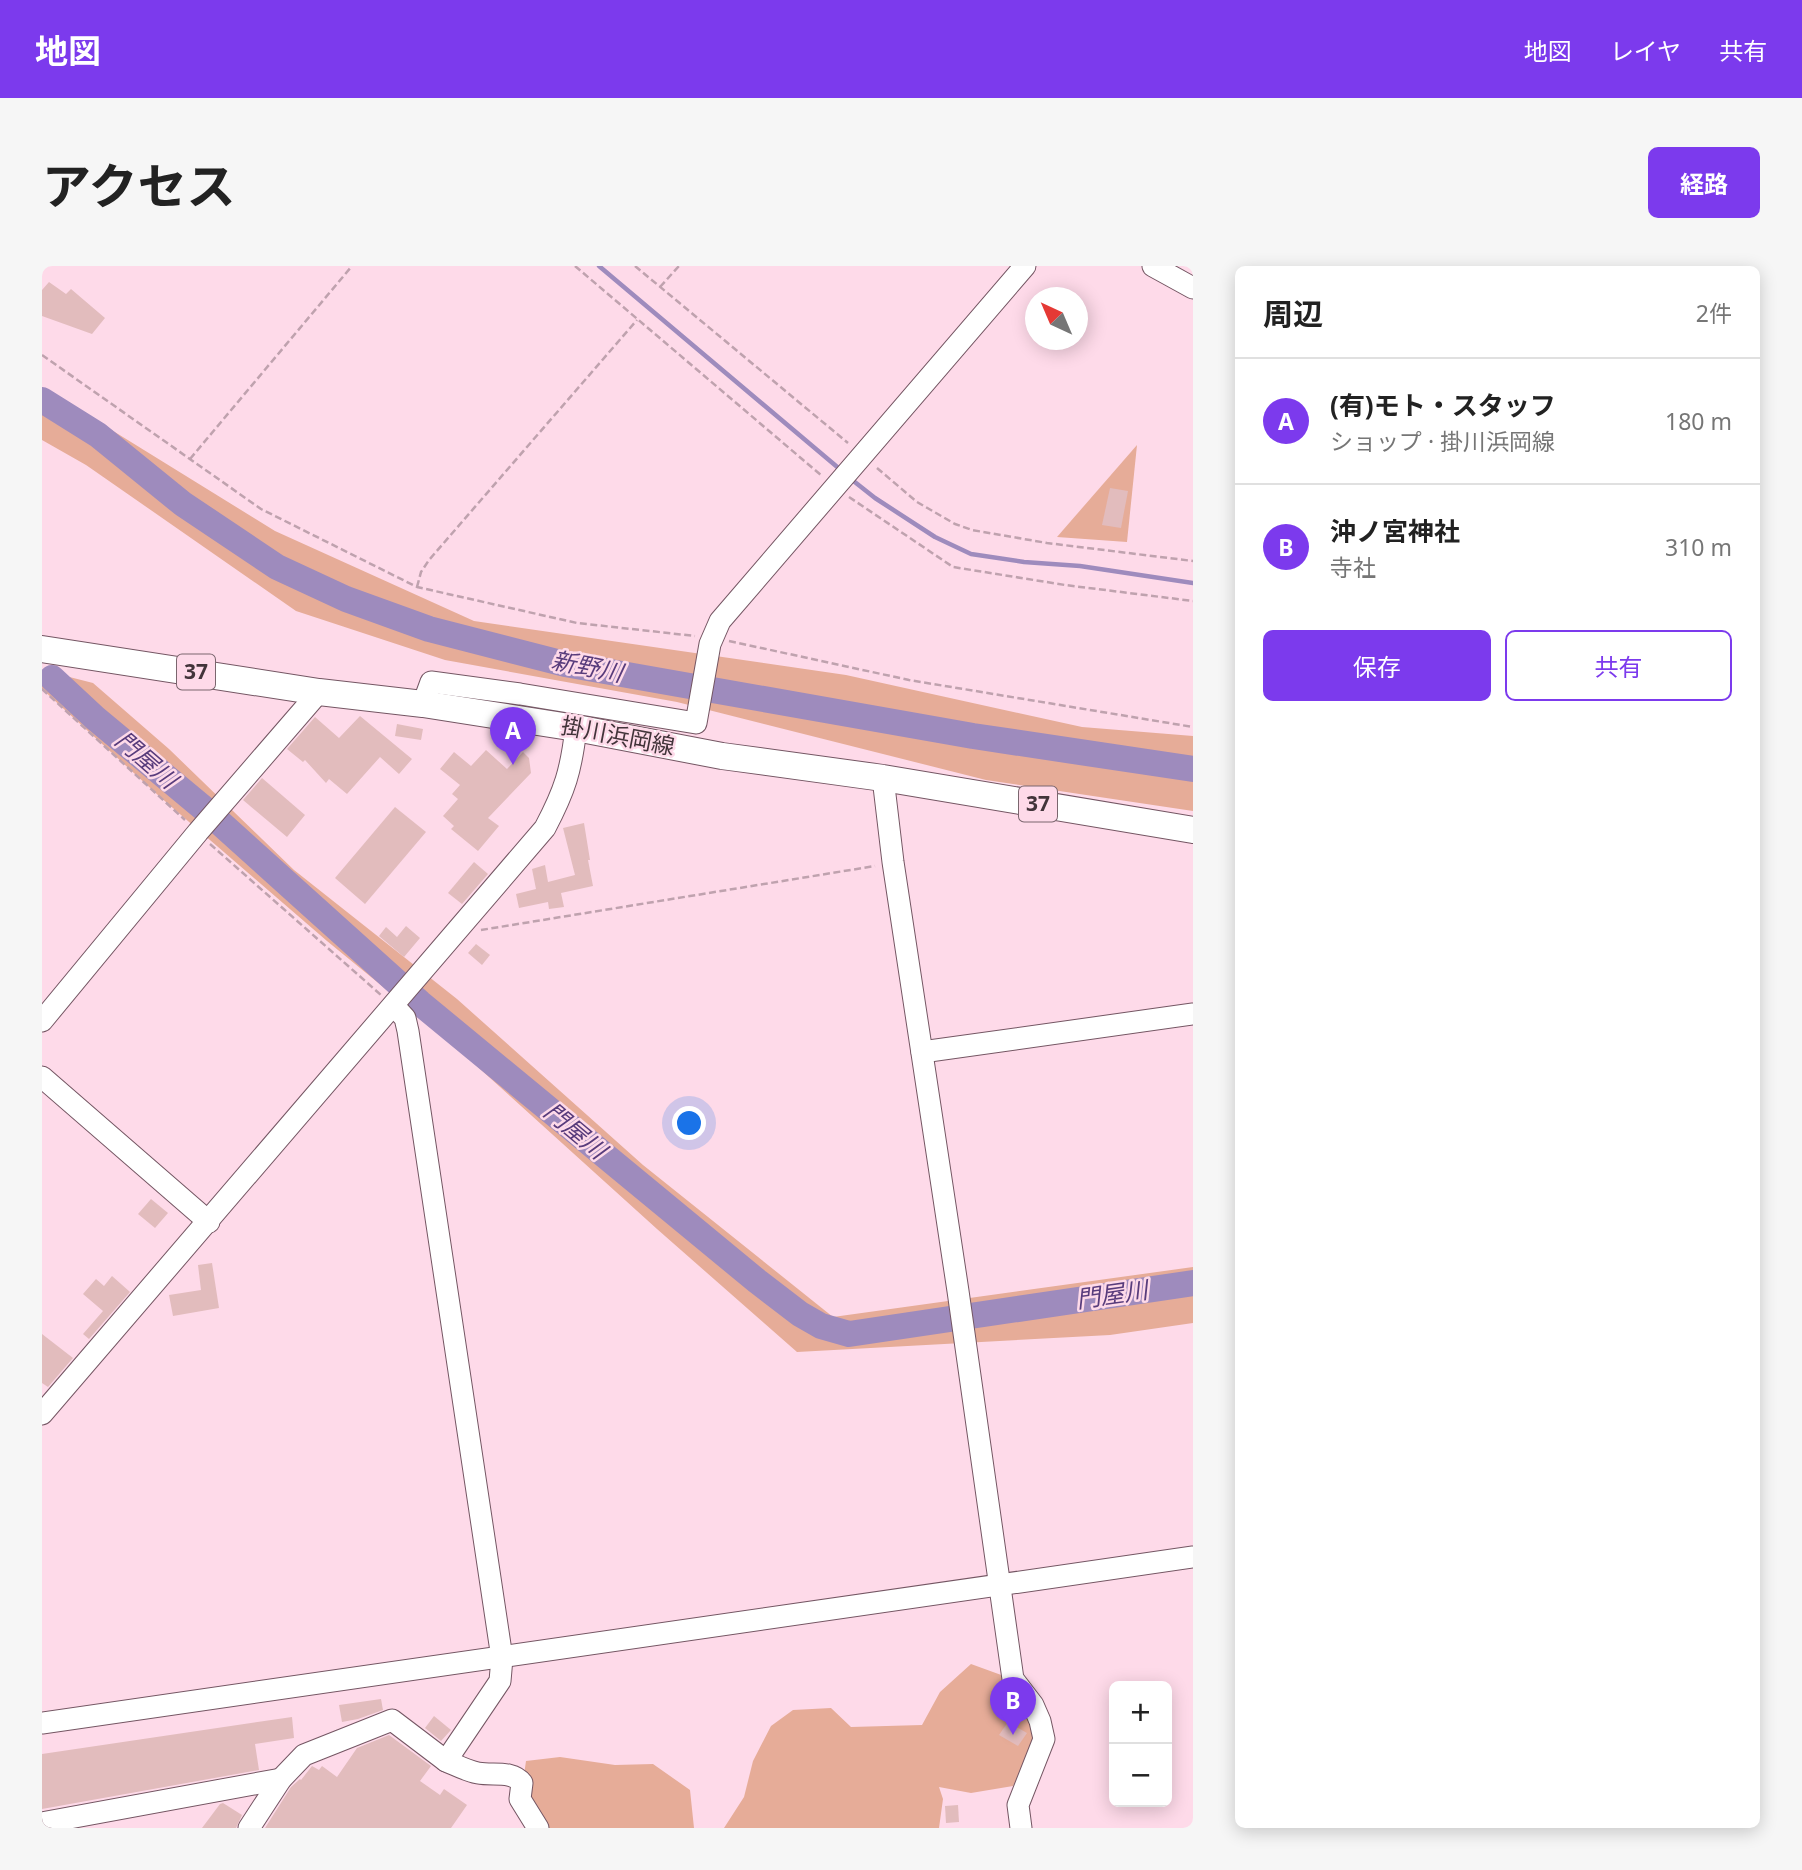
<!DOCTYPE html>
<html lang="ja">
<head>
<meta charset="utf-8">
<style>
  body { margin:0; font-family:"Noto Sans","Noto Sans JP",sans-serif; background:#f6f6f6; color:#222 }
  .controls { position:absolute; right:21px; bottom:21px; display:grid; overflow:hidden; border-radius:10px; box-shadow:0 4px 18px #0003 }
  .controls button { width:63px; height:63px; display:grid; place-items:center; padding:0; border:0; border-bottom:2px solid #e0e0e0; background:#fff; color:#222; font:35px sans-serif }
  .compass { position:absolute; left:983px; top:21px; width:63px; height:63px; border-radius:50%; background:#fff; box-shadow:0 4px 18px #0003; rotate:316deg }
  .you { position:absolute; left:648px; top:858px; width:24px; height:24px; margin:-18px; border:5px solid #fff; border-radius:50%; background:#1a73e8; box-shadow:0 0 0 10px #1a73e833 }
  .badge { display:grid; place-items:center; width:46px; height:46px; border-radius:50%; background:#7c3aed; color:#fff; font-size:23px; font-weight:700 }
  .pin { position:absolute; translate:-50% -58px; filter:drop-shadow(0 2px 4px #0008) }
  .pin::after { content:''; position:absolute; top:37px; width:24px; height:21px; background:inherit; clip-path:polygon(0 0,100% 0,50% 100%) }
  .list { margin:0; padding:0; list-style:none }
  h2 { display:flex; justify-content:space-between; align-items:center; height:91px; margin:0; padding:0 28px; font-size:30px }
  h2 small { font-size:23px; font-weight:400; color:#767676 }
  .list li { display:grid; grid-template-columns:46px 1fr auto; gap:21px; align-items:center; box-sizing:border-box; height:126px; padding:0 28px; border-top:2px solid #e0e0e0 }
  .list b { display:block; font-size:26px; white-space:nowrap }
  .list p { margin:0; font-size:23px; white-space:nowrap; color:#767676 }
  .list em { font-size:23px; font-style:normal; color:#767676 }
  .actions { display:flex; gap:14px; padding:21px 28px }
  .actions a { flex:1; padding:16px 0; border:2px solid #7c3aed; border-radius:10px; text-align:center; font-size:24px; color:#7c3aed }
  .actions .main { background:#7c3aed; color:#fff }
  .map { position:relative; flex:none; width:1151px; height:1562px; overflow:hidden; border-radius:10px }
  header { display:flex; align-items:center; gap:42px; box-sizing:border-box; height:98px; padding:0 35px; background:#7c3aed; color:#fff }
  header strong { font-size:33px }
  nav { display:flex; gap:38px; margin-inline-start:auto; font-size:24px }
  .intro { display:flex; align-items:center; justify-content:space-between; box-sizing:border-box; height:168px; padding:0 42px }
  h1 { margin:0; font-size:49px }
  .button { padding:18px 32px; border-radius:10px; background:#7c3aed; color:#fff; font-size:24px; font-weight:700 }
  main { display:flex; gap:42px; padding:0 42px }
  aside { flex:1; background:#fff; border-radius:10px; box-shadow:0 4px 18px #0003 }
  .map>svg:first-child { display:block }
</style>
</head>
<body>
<header>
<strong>地図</strong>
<nav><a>地図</a><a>レイヤ</a><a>共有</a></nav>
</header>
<div class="intro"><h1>アクセス</h1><a class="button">経路</a></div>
<main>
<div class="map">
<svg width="1151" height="1562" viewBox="0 0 1151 1562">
  <rect width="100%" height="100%" fill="#fedae9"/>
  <g fill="#e6ac98">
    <polygon points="0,121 233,265 432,355 804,409 1040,461 1151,470 1151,545 944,514 635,436 403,394 254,345 44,199 0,174"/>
    <polygon points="1095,179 1085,276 1015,271"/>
    <polygon points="0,404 51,417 127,483 252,604 415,733 601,899 791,1051 1151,1001 1151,1057 1068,1069 755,1086 615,963 406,774 285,675 117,530 0,423"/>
    <polygon points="929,1398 962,1410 987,1447 997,1472 971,1520 929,1527 897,1521 901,1533 897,1562 682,1562 702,1531 711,1495 729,1460 751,1444 789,1442 809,1461 880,1459 898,1426"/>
    <polygon points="518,1491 573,1499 611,1498 648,1524 652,1562 496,1562 480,1523 484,1495"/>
  </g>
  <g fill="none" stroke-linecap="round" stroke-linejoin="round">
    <g stroke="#9e8bbd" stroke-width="4.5">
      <polyline points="557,0 800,205"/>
      <polyline points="809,213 833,232 893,271 929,288 982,296 1038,300 1151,317"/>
    </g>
    <g stroke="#9e8bbd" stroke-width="26">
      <polyline points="0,134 56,169 141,238 235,301 304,333 387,363 523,398 931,470 1151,503"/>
      <polyline points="10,412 53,452 166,546 378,737 715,1015 758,1048 779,1060 807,1068 1151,1017"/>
    </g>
  </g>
  <g fill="#e2bcbd">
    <polygon points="7,16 24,28 29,23 63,52 50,68 0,50 0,24"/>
    <polygon points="1068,222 1086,225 1079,262 1060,259"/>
    <polygon points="318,450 370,493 357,508 338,491 305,528 287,513 284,517 263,494 261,496 245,483 273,451 297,472"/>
    <polygon points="355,458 381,463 379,474 353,470"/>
    <polygon points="444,484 465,503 481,486 487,492 489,507 446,552 457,560 436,585 409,563 412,560 401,550 416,533 410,528 418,519 398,503 412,486 429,500"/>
    <polygon points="220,512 263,549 245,571 201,534"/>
    <polygon points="353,541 384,566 323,638 293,612"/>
    <polygon points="542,557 548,594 546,594 551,620 519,627 522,641 507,643 506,636 477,642 474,628 494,623 490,603 503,599 506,616 533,609 521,562"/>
    <polygon points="432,596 446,608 420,638 406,627"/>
    <polygon points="364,660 378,672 362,691 337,670 344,661 355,671"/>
    <polygon points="434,678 448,689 440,699 426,687"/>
    <polygon points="109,933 126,947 113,962 96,948"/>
    <polygon points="170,997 177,1042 131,1050 127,1029 159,1024 156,999"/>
    <polygon points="70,1010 88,1026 47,1073 41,1068 61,1045 41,1028 54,1013 62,1020"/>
    <polygon points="0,1068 31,1092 6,1121 0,1117"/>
    <polygon points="339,1433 341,1444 316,1453 300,1456 297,1439"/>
    <polygon points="392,1450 409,1464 399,1475 383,1462"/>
    <polygon points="250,1451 252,1472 213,1478 217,1504 0,1543 0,1488"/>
    <polygon points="966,1456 985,1467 976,1480 957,1469"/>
    <polygon points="347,1469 389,1500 378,1515 398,1529 402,1523 425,1539 409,1562 223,1562 249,1521 258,1513 259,1514 270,1500 277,1504 280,1500 295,1511 315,1482"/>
    <polygon points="181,1537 200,1549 194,1562 160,1562 178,1538"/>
    <polygon points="916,1539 917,1556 904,1557 903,1540"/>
  </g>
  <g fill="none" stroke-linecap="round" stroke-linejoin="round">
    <defs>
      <g id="minor">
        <polyline points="1111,0 1151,22"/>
        <polyline points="381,438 389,416 478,428 654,457 668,378 678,355 983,0"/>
        <polyline points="841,512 851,596 916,1025 971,1413 991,1439 998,1455 1002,1473 976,1539 979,1562"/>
        <path d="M352 740 363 752 366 765 460 1392 458 1415 404 1495C414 1499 425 1505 436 1507 451 1510 470 1504 480 1517L478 1533 496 1562"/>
        <polyline points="0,755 156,566 277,426"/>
        <polyline points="880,786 1151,748"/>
        <polyline points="0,811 167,956"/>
        <path d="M0 1148 503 562C523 524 529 505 534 462"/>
        <polyline points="0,1457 1151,1291"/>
        <polyline points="0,1557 239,1513"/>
        <polyline points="207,1562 239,1513 262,1489 350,1454 404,1495"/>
      </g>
      <polyline id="major" points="0,383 277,426 381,438 534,462 680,490 841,512 1151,564"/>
    </defs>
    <use href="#minor" stroke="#745663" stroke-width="23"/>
    <use href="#major" stroke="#745663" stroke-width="28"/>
    <g stroke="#bfa2ae" stroke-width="2.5" stroke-dasharray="7 3.5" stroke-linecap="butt">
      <polyline points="533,0 780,210"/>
      <polyline points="593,0 806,177"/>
      <polyline points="618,21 637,0"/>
      <polyline points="0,89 219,243 375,321 535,357 653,370"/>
      <polyline points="148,193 310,0"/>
      <polyline points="835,202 875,236 913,258 930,264 1005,277 1151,295"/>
      <polyline points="807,231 911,301 1023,319 1151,335"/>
      <polyline points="375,321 379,306 387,294 595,54"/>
      <polyline points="687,375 867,414 1151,461"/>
      <polyline points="0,423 143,554"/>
      <polyline points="168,578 339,729"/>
      <polyline points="439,664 833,600"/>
    </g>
    <use href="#minor" stroke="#fff" stroke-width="21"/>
    <use href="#major" stroke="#fff" stroke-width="26"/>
  </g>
  <g text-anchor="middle" stroke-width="5" stroke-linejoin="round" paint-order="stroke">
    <g fill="#fedae9" stroke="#7a666e" stroke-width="2">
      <rect x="135" y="388.5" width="38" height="35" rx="5"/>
      <rect x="977" y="520.5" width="38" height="35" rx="5"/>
    </g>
    <g font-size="21" font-weight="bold" fill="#42343a">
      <text x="154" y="413">37</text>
      <text x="996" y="545">37</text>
    </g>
    <g font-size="23" fill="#42343a" stroke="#fedae9">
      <text transform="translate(576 470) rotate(11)" y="8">掛川浜岡線</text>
    </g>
    <g font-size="24" font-style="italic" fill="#583c7c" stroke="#fedae9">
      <text transform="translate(545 401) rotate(11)" y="8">新野川</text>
      <text transform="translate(104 494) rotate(41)" y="8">門屋川</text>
      <text transform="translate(533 865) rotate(40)" y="8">門屋川</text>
      <text transform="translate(1070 1029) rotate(-8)" y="8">門屋川</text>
    </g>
  </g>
</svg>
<div class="controls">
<button>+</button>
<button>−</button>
</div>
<svg class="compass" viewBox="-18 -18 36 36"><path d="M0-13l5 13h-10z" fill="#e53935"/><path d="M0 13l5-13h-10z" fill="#767676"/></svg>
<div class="you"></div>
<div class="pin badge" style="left:471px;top:499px">A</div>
<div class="pin badge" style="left:971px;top:1469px">B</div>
</div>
<aside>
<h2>周辺<small>2件</small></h2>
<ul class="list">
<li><span class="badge">A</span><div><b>(有)モト・スタッフ</b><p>ショップ · 掛川浜岡線</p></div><em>180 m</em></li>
<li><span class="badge">B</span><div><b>沖ノ宮神社</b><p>寺社</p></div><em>310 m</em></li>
</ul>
<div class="actions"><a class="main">保存</a><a>共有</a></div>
</aside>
</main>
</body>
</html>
